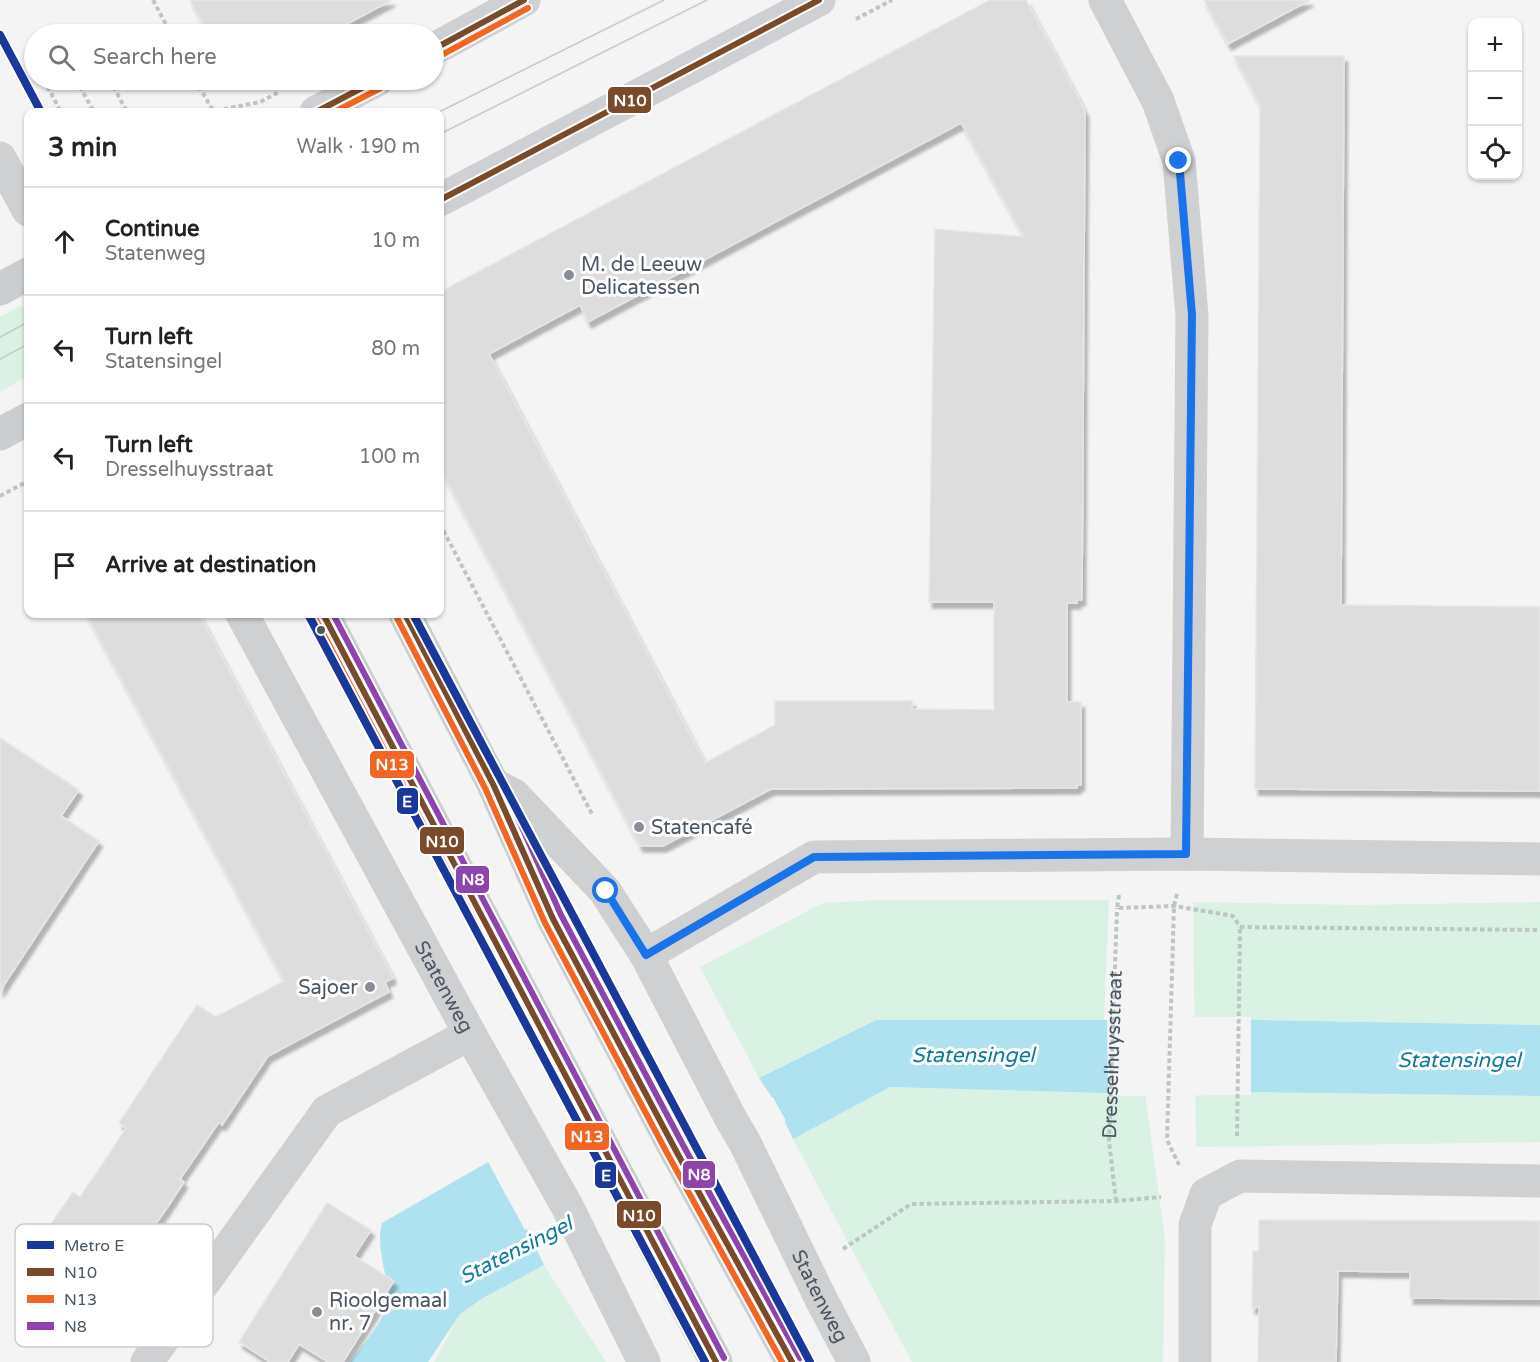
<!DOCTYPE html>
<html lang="en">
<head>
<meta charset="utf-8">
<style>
  body { margin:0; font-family:"Varela Round",sans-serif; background:#f2f2f2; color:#222 }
  .controls { position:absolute; right:18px; top:18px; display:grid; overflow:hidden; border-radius:12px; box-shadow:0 2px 4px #0004 }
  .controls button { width:54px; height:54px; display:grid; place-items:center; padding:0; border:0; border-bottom:2px solid #e0e0e0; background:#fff; color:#222; font:30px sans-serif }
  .stop { position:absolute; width:18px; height:18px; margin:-14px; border:4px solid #1a73e8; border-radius:50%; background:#fff }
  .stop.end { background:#1a73e8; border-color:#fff; box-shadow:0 2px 6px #0008 }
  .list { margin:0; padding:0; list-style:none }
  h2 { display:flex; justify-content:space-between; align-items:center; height:78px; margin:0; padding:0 24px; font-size:26px }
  h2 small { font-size:20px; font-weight:400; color:#767676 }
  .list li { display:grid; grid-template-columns:39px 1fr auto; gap:18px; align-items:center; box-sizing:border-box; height:108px; padding:0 24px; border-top:2px solid #e0e0e0 }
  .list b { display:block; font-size:22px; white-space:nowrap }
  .list p { margin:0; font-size:20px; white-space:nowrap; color:#767676 }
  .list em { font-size:20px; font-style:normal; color:#767676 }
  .icon { flex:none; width:33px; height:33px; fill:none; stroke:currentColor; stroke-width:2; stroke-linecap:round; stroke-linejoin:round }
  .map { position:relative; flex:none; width:1540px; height:1362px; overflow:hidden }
  .search { position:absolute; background:#fff; box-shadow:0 2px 4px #0004; left:24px; top:24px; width:420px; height:66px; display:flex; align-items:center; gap:15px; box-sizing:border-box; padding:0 21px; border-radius:33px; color:#767676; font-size:22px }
  .panel { position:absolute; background:#fff; box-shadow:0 2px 4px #0004; left:24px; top:108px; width:420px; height:510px; border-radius:12px }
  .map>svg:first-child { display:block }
</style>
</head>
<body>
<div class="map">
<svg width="1540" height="1362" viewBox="0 0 1540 1362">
  <defs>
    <filter id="shadow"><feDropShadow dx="3.5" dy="6" stdDeviation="1.5" flood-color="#0004"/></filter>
  </defs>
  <rect width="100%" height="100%" fill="#f4f4f4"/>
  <g fill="#d9f2e3">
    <polygon points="22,305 28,318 28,376 0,392 0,317"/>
    <polygon points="882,900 1109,900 1104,1020 876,1020 759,1078 700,967 823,903"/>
    <polygon points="1193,902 1358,905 1540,902 1540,1025 1259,1020 1255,1091 1540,1096 1540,1142 1196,1147"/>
    <polygon points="890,1087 1145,1093 1165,1240 1163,1362 912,1362 793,1139"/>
    <polygon points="544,1265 606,1362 434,1362 460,1314 483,1298"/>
  </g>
  <path fill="#aee2f0" d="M876 1020H1258L1540 1025V1096L1255 1092 1111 1093 890 1087 793 1139 784 1120 537 1250 544 1265 483 1298 460 1314 428 1362H350C359 1350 387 1317 388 1302 389 1276 375 1249 382 1223L488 1162 525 1230 773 1099 759 1078Z"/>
  <g fill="#f4f4f4">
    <polygon points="1107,1017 1251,1017 1251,1095 1108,1096"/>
    <polygon points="773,1097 786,1121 539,1253 526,1228"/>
  </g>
  <g fill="#ddddde" stroke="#e5e6e7" stroke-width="1.5" fill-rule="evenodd" filter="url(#shadow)">
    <polygon points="190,0 392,0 328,34 209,34"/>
    <path d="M990 0H1026L1085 111 1082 600H1077V603H1067V702H1081V785H1077V788L771 789 663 846H640L440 468V292ZM961 123 1024 237 935 229 929 602H994V710L912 709V701H775V725L705 763 489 354 580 305 588 322Z"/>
    <polygon points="1204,0 1310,0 1228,44"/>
    <polygon points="1234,56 1344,56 1341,605 1540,607 1540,791 1255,789 1260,105"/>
    <polygon points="86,614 199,614 393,978 385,982 389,992 268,1056 222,1125 219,1122 180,1179 184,1182 169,1205 98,1307 96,1306 94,1308 25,1262 73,1192 80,1197 104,1162 126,1128 119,1123 197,1005 216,1017 284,981"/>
    <polygon points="0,738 79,790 61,816 99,841 0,991"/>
    <polygon points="327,1203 371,1230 354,1256 394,1281 343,1362 328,1362 299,1344 288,1362 270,1362 239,1342"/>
    <polygon points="1259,1220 1540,1221 1540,1299 1410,1298 1410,1272 1338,1271 1336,1362 1258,1362 1259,1307 1252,1308 1253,1251 1259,1251"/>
  </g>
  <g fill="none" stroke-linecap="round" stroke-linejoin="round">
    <g stroke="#bcc7c4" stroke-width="4" stroke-dasharray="4.5 3" stroke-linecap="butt">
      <polyline points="153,0 171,34"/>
      <polyline points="856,19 892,0"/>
      <polyline points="85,33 86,34"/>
      <polyline points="387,34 398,29"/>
      <polyline points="34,60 34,62"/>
      <polyline points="44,80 61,112"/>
      <polyline points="76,80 94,112"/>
      <polyline points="110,80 127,112"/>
      <polyline points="195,80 214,112"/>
      <polyline points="209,112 260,102 279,92"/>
      <polyline points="0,496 28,481"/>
      <polyline points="440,524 592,814"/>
      <polyline points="1177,894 1174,906 1167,1140 1179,1165"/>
      <polyline points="1119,895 1117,908 1174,906 1233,916 1240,927"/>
      <polyline points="1240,927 1540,930"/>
      <polyline points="1237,1136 1240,927"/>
      <path id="s1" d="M1116 1201 1109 1141 1117 908"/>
      <polyline points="843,1249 911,1204 1116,1201 1161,1197"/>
    </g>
    <g stroke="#ced0d2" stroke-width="33">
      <polyline points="1105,0 1158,101 1179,161 1192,315 1187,854"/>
      <polyline points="0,158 28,210"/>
      <path id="s2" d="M242 614 470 1034 567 1206 644 1362"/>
      <path id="s3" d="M493 784 514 795 605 891 646 955 731 1119 745 1143 821 1299 854 1362"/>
      <polyline points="646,955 814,857 1187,854 1540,859"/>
      <polyline points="147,1362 327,1111 470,1034"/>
      <polyline points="1195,1362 1195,1225 1206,1194 1240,1176 1540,1181"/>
    </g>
    <g stroke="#ced0d4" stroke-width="33">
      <polyline points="434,49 524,0"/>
      <polyline points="316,112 377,80"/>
      <polyline points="440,200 819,0"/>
    </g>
    <g stroke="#caced1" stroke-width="33">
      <polyline points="0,289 28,274"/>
      <polyline points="0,434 28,419"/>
      <polyline points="323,614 716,1362"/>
      <polyline points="405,614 493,784 553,919 675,1149 792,1362"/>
    </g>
    <g stroke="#c9cacc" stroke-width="1.5">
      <polyline points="439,112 664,0"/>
      <polyline points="440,134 707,0"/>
      <polyline points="0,337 28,322"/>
      <polyline points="0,359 28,344"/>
    </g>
    <defs>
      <g id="bus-1">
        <polyline points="434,49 524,0"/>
        <polyline points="316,112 377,80"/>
        <polyline points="440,200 819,0"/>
        <polyline points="323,614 716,1362"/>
        <polyline points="405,614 493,784 553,919 675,1149 792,1362"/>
      </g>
      <g id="bus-2">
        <polyline points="438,57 528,8"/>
        <polyline points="334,112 381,88"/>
        <polyline points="315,618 706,1362"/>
        <polyline points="397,618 485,788 545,923 667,1153 782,1362"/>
      </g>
      <g id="bus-3">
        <polyline points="333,614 724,1358"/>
        <polyline points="415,614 501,780 561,915 683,1145 800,1358"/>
      </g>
    </defs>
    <use href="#bus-1" stroke="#fff" stroke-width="10"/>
    <use href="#bus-2" stroke="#fff" stroke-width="10"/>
    <use href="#bus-3" stroke="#fff" stroke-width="10"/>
    <use href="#bus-1" stroke="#7a4b2a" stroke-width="6"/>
    <use href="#bus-2" stroke="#f26522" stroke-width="6"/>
    <use href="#bus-3" stroke="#8e44ad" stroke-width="6"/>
    <defs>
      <g id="metro-1">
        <polyline points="0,35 41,112"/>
        <polyline points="308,614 705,1362"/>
        <polyline points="413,614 810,1362"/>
      </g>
    </defs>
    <use href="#metro-1" stroke="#fff" stroke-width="12"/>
    <use href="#metro-1" stroke="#1a389a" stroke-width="8"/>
  </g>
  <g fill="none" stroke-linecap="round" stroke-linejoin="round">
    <polyline stroke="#1a73e8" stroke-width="8" points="606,891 646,955 814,857 1186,854 1192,315 1179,161"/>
  </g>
  <g fill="#868d94" stroke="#fff" stroke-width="2">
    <circle cx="569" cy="275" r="6"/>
    <circle cx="639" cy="827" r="6"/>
    <circle cx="370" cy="987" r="6"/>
    <circle cx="317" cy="1312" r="6"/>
  </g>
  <circle fill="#4a5661" stroke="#fff" stroke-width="2" cx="321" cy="630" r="5"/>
  <g text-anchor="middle" stroke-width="6" stroke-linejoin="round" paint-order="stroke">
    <g font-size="20" fill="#4a5661" stroke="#fff" text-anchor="start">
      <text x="581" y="271">M. de Leeuw<tspan x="581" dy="23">Delicatessen</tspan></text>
      <text x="651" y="834">Statencafé</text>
      <text x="358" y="994" text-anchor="end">Sajoer</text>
      <text x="329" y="1307">Rioolgemaal<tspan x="329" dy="23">nr. 7</tspan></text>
    </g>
    <g font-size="20" fill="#4a5661" stroke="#fff">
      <text dy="7" stroke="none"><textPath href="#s2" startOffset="424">Statenweg</textPath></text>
      <text dy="7" stroke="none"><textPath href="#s1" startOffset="147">Dresselhuysstraat</textPath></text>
      <text dy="7" stroke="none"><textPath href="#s3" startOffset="615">Statenweg</textPath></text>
    </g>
    <g font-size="21" font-style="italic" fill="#0c7c9b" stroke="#fff">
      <text x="973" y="1062">Statensingel</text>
      <text x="1459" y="1067">Statensingel</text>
      <text transform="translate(516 1250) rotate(-27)" y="7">Statensingel</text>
    </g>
  </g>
  <rect x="15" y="1224" width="198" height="123" rx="9" fill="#fff" stroke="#c9ccd0" stroke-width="1.5"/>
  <rect x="27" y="1241" width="27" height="8" fill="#1a389a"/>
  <rect x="27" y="1268" width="27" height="8" fill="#7a4b2a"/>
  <rect x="27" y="1295" width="27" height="8" fill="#f26522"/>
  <rect x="27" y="1322" width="27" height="8" fill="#8e44ad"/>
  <g font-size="16" fill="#4a5661">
    <text x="64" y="1251">Metro E</text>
    <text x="64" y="1278">N10</text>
    <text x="64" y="1305">N13</text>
    <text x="64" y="1332">N8</text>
  </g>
  <g stroke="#fff" stroke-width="2">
    <rect x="607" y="86" width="45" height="28" rx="6" fill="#7a4b2a"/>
    <rect x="369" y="750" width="46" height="29" rx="6" fill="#f26522"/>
    <rect x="396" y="787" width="23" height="28" rx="6" fill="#1a389a"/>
    <rect x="419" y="826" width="46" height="29" rx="6" fill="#7a4b2a"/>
    <rect x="455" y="865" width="35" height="29" rx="6" fill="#8e44ad"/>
    <rect x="564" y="1122" width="46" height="29" rx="6" fill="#f26522"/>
    <rect x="682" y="1160" width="34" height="29" rx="6" fill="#8e44ad"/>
    <rect x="594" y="1161" width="23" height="28" rx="6" fill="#1a389a"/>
    <rect x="616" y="1200" width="46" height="29" rx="6" fill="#7a4b2a"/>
  </g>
  <g font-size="16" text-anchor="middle" font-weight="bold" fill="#fff">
    <text x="630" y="106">N10</text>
    <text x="392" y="770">N13</text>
    <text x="407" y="807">E</text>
    <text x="442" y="847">N10</text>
    <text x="473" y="885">N8</text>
    <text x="587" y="1142">N13</text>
    <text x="699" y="1180">N8</text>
    <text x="606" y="1181">E</text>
    <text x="639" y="1221">N10</text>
  </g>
</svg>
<div class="controls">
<button>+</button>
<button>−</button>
<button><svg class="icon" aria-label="locate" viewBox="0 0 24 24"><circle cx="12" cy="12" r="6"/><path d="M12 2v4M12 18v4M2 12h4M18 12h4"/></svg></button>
</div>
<div class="stop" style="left:606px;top:891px"></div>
<div class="stop end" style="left:1179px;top:161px"></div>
<div class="search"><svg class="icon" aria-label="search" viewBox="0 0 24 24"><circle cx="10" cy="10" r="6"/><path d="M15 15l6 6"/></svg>Search here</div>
<section class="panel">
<h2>3 min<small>Walk · 190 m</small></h2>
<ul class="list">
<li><svg class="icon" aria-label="ahead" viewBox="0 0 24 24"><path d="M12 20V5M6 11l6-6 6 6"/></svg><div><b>Continue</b><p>Statenweg</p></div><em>10 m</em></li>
<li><svg class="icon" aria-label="left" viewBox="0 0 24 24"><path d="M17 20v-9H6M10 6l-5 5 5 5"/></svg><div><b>Turn left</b><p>Statensingel</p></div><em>80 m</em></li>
<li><svg class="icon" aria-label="left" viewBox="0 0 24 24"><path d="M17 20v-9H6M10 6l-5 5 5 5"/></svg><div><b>Turn left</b><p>Dresselhuysstraat</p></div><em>100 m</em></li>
<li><svg class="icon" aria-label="arrive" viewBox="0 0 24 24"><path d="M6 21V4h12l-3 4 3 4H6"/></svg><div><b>Arrive at destination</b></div></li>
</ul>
</section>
</div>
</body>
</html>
